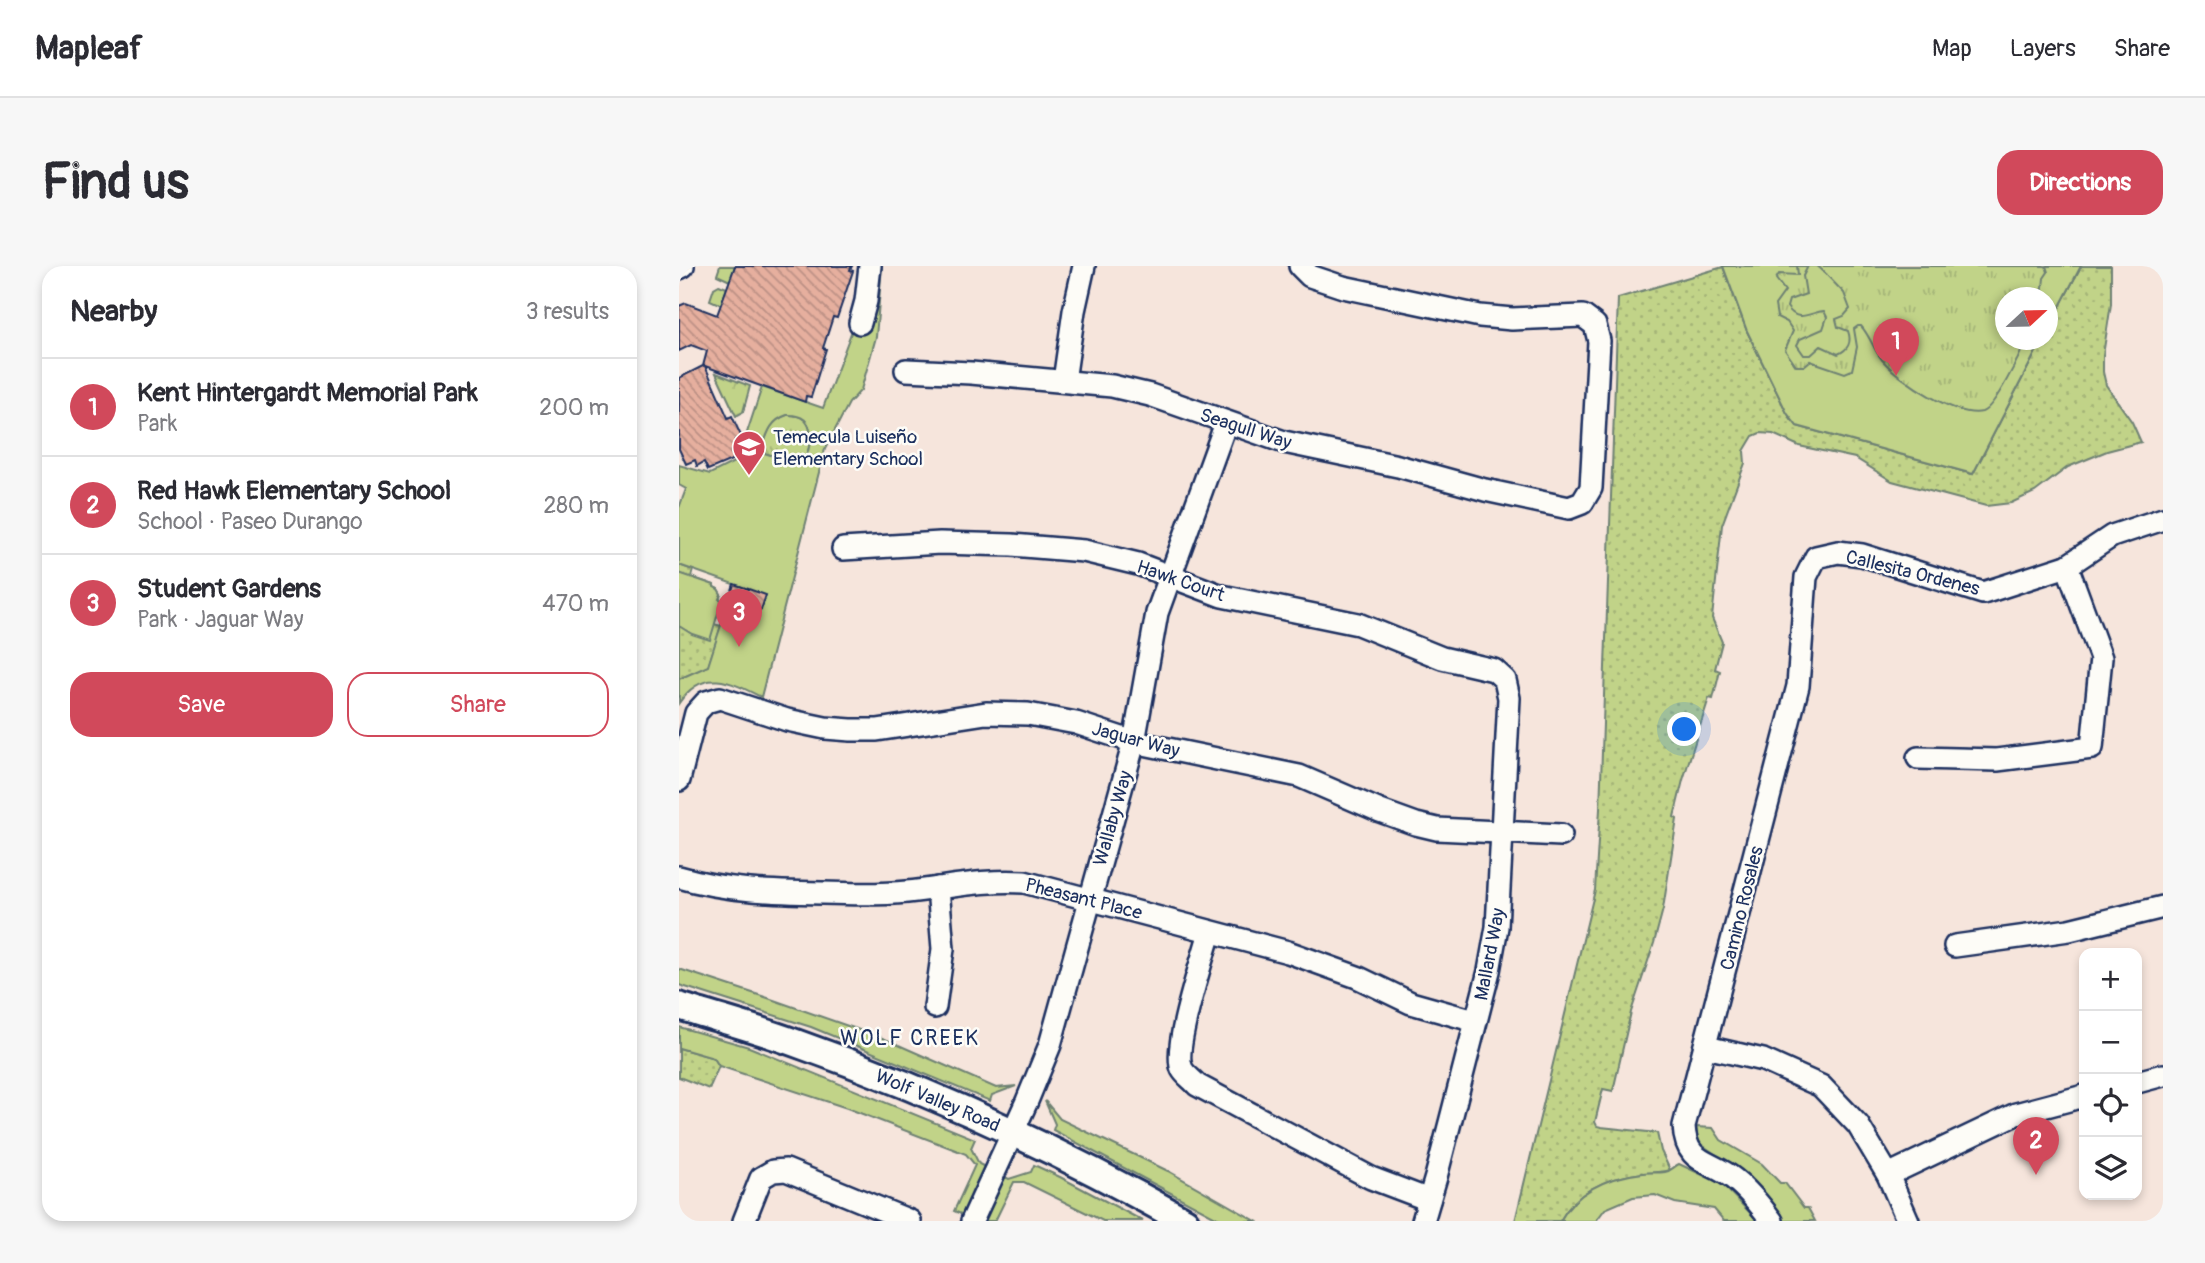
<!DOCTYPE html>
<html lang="en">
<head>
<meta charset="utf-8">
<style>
  body { margin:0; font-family:Pangolin,sans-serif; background:#f7f7f7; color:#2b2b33 }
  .controls { position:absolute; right:21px; bottom:21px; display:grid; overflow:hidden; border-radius:14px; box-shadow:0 4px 10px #0003 }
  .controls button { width:63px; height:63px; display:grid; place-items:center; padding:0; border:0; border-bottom:2px solid #e1e1e2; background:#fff; color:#2b2b33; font:35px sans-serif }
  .compass { position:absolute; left:1316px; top:21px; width:63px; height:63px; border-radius:50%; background:#fff; box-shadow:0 4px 10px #0003; rotate:68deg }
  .you { position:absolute; left:1006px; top:464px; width:24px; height:24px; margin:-18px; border:5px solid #fff; border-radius:50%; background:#1a73e8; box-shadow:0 0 0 10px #1a73e833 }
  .badge { display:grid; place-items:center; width:46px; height:46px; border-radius:50%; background:#d1495b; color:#fff; font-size:23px; font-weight:700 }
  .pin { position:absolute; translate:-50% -58px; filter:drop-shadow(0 2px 4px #0008) }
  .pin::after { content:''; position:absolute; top:37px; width:24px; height:21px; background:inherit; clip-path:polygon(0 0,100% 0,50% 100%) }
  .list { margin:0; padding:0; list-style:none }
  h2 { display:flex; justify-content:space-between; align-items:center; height:91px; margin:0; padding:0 28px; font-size:30px }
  h2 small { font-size:23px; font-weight:400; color:#7c7c81 }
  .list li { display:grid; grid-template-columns:46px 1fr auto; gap:21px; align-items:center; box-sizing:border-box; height:98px; padding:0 28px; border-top:2px solid #e1e1e2 }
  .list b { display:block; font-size:26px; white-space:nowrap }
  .list p { margin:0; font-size:23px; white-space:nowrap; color:#7c7c81 }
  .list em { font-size:23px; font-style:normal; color:#7c7c81 }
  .actions { display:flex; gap:14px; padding:21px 28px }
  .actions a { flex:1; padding:16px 0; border:2px solid #d1495b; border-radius:21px; text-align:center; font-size:24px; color:#d1495b }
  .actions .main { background:#d1495b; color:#fff }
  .icon { flex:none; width:38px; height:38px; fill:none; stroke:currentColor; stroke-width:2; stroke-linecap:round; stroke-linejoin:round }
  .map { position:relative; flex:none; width:1484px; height:955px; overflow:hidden; border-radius:21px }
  header { display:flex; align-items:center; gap:42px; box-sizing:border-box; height:98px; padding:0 35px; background:#fff; border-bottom:2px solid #e1e1e2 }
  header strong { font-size:33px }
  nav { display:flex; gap:38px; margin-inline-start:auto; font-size:24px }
  .intro { display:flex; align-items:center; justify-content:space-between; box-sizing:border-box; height:168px; padding:0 42px }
  h1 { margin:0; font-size:49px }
  .button { padding:18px 32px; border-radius:21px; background:#d1495b; color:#fff; font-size:24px; font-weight:700 }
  main { display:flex; gap:42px; padding:0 42px }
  aside { flex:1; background:#fff; border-radius:21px; box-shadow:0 4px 10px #0003 }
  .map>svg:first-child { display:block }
</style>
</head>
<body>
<header>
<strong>Mapleaf</strong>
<nav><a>Map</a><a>Layers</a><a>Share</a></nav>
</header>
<div class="intro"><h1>Find us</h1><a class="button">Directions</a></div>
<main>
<aside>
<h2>Nearby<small>3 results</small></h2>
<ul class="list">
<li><span class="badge">1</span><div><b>Kent Hintergardt Memorial Park</b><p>Park</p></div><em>200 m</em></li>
<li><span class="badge">2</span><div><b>Red Hawk Elementary School</b><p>School · Paseo Durango</p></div><em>280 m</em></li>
<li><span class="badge">3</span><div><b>Student Gardens</b><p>Park · Jaguar Way</p></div><em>470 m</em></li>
</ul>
<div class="actions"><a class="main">Save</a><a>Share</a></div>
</aside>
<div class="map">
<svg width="1484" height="955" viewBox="0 0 1484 955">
  <defs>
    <pattern id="grass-dots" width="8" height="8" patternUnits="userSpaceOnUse" patternTransform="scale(1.75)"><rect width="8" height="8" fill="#c1d388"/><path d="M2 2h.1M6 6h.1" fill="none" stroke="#a5b578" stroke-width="1.8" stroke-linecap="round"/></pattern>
    <pattern id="forest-crowns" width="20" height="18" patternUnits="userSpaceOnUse" patternTransform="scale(1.75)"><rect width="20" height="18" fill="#c1d388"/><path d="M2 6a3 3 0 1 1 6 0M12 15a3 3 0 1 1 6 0" fill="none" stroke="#a5b578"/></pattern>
    <pattern id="park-tufts" width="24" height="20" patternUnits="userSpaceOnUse" patternTransform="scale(1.75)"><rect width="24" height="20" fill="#c1d388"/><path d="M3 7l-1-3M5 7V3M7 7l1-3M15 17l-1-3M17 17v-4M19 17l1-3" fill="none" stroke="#a5b578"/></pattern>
    <pattern id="building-back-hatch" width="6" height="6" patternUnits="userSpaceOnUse" patternTransform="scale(1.75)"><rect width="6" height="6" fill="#e6af9e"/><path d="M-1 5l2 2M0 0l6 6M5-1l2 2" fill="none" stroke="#ba8f84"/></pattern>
  </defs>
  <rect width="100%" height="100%" fill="#f6e5dc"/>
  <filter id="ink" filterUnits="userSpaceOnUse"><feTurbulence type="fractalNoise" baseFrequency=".0143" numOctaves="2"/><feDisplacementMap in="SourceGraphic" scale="14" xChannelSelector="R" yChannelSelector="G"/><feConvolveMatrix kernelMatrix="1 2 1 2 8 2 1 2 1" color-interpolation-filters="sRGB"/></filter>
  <g filter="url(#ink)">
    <g fill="url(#grass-dots)" stroke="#6e8173" stroke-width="2">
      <path d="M1402 0H1432V38L1424 89V106L1427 119 1453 156 1462 176 1428 185 1389 201 1356 226 1332 237 1307 240 1213 215 1176 192 1120 180 1094 168 1081 167 1074 170 1065 185 1066 197 1043 259 1033 352 1043 376 1036 403 1041 405 1034 433 1030 432 1004 514 995 551 998 553 984 643 975 677 952 746 934 825 924 823 916 856 918 860 922 861 978 867 982 885 991 904C982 907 973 906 964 907 929 911 898 924 881 955H836L916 624 921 543 939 32 1044 1 1068 65 1112 154 1293 208 1363 74H1368L1369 63Z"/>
      <polygon points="0,299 14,304 12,311 35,319 35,321 39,323 42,328 40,333 43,334 35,358 42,360 29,401 0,413"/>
      <polygon points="0,782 35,792 40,800 30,823 0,811"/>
    </g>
    <polygon fill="url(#forest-crowns)" stroke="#6e8173" stroke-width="2" points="37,107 71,120 64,146 57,150"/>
    <g fill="url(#park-tufts)" stroke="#6e8173" stroke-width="2">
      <polygon points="1044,0 1402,0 1369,63 1368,32 1326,32 1326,74 1363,74 1294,208 1118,160 1108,147 1068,65"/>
      <path d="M108 149C141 148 132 180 124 199L82 186C88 169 90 155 108 149Z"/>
    </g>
    <g fill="#c1d388" stroke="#6e8173" stroke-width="2" fill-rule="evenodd">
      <polygon points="41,0 56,0 51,15 38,9"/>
      <path d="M197 0H203L197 71 182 124 170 137 146 183 82 431C51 415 24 401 0 437V413L29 400 50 334 66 322 0 299V242L7 223 0 219V199L31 208 59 194 83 121 144 142ZM108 149C141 148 132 180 124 199L82 186C88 169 90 155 108 149Z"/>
      <path d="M1044 0H1118L1119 9 1100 8 1097 13 1106 25 1096 39 1098 51 1108 56 1114 65 1106 84 1117 100H1125L1131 95 1166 107 1173 104 1178 81 1175 63 1179 60H1182C1192 71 1195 86 1205 96 1222 115 1278 152 1303 146 1316 142 1342 87 1347 74H1363L1294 208 1118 160 1108 147 1068 65Z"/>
      <path d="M1129 0H1138L1142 3 1165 27 1171 43 1165 50 1157 53 1159 61 1169 65C1173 76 1169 84 1159 88L1142 80 1132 89H1125L1118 79 1121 73 1144 63 1148 51 1145 45C1131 46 1119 58 1108 41L1110 34 1127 28 1124 10Z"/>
      <polygon points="1367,0 1402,0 1369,63 1368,32 1363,31 1365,12 1369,6"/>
      <polygon points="40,19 48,22 42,39 31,34 35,22"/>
      <polygon points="0,307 35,319 35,321 39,323 42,328 40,333 43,334 31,374 13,368 0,360"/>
      <polygon points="0,703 89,732 206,773 317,822 337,820 313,829 311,835 132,761 0,719"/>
      <polygon points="0,761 70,781 296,873 292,882 300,898 306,901 284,949 275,945 296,899 287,888 168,842 40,800 35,792 0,782"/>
      <polygon points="366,835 381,853 489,905 577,955 544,955 374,864 376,858"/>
      <polygon points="1017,861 1034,862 1042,874 1083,898 1101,917 1106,917 1125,942 1129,942 1136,955 1105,955 1089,934 1054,900 1020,877"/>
      <path d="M1000 898 1043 918 1079 955H1045L1035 943 996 937 976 929 954 931 926 943 917 955H881C898 924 929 911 964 907 971 906 979 907 986 906 992 905 994 901 1000 898Z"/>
      <polygon points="355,899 381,911 464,955 424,955 345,916 335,916 316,955 304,955 324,910 330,913 352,906"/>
    </g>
    <g fill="url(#building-back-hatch)" stroke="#1b2f5e" stroke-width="2">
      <polygon points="56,0 173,0 171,4 174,5 158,52 154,51 144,82 147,83 132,131 127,130 126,136 26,100 49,152 53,150 63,172 56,174 59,181 52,185 55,193 29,204 25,196 18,200 16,194 7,198 0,183 0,112 24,100 28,85 12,79 0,85 0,40 7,37 38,49"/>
      <polygon points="55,318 87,329 82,344 50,334"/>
    </g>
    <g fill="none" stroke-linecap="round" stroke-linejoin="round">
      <defs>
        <g id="minor">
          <polyline points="0,2 4,0"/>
          <polyline points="181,57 187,35 191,0"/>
          <polyline points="227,104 292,107 433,120 471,129 605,176 719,200 806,224 890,242 903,237 912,222 920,75 916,59 904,50 833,53 801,50 664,21 631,10 621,0"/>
          <polyline points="385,115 395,45 405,0"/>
          <polyline points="164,283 261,277 333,279 405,285 459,298 543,330 679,358 763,392 815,404 826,414 830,432 818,661 810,705 757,911 744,955"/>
          <polyline points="1239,492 1318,494 1413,482 1422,392 1388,300"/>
          <polyline points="0,514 17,447 27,436 41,432 108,454 146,462 172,464 198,464 307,447 349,448 397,457 455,476 620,510 701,545 737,558 758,563 882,569"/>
          <path d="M0 611C48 625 93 626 143 627 171 628 200 629 228 626 267 622 305 613 345 616L609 686 678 711 732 737 796 755"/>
          <path d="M531 666C524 692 493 783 503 803 506 809 514 814 518 819L692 912 750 934"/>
          <polyline points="1276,680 1390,664 1484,641"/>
          <polyline points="256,741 264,683 259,622"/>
          <polyline points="1027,781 1084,794 1142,820 1179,859 1209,909 1229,955"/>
          <polyline points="1458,816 1484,809"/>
          <polyline points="1209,909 1337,848 1405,830"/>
          <polyline points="65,955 82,912 94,905 107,904 231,955"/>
          <polyline points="293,955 348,835 371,779 455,476 478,347 547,157"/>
          <path d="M1093 955C1082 940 1069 924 1055 913 1030 893 1007 899 1005 860L1119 420 1127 311 1137 291 1159 286 1183 289 1304 327 1388 300 1433 270 1484 253"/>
        </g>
        <path id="major" d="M0 740C37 752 75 762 111 775 248 823 380 884 506 955"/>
      </defs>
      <use href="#minor" stroke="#1b2f5e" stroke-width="26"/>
      <use href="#major" stroke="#1b2f5e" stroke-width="32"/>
      <use href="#minor" stroke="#fdfcf7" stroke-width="21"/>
      <use href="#major" stroke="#fdfcf7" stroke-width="26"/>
    </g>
  </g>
  <defs>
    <symbol id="school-pin" viewBox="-11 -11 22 30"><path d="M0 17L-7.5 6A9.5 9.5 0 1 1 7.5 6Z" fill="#d1495b" stroke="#fdfcf7"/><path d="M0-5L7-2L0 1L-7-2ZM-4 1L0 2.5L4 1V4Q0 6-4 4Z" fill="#fff"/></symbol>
  </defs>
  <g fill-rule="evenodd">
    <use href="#school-pin" x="51" y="162" width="38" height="52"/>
  </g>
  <g text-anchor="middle" stroke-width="5" stroke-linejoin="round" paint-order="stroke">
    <g font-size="19" fill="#1b2f5e" stroke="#fdfcf7">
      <text transform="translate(567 162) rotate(18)" y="7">Seagull Way</text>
      <text transform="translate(1234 306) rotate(14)" y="7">Callesita Ordenes</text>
      <text transform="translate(502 314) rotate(19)" y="7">Hawk Court</text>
      <text transform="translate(457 473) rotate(15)" y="7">Jaguar Way</text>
      <text transform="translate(433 552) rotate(-74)" y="7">Wallaby Way</text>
      <text transform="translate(405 632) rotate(14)" y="7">Pheasant Place</text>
      <text transform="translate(1062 642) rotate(-76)" y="7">Camino Rosales</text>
      <text transform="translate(810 688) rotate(-79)" y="7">Mallard Way</text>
      <text transform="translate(259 834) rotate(23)" y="7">Wolf Valley Road</text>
    </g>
    <g font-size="19" fill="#1b2f5e" stroke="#fdfcf7" text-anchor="start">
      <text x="94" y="177">Temecula Luiseño<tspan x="94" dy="22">Elementary School</tspan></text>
    </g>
    <g font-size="21" letter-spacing="2" fill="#1b2f5e" stroke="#fdfcf7">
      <text x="231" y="779">WOLF CREEK</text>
    </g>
  </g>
</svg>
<div class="controls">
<button>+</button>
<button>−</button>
<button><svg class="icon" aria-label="locate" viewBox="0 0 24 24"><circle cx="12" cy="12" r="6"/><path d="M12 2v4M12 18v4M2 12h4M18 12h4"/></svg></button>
<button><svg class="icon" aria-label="layers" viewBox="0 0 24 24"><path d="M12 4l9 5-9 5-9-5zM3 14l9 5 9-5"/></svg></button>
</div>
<svg class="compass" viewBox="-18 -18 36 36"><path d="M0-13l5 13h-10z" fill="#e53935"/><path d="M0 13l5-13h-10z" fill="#7c7c81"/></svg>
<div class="you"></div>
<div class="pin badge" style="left:1217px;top:110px">1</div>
<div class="pin badge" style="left:1357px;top:909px">2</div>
<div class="pin badge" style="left:60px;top:381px">3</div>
</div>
</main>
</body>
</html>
